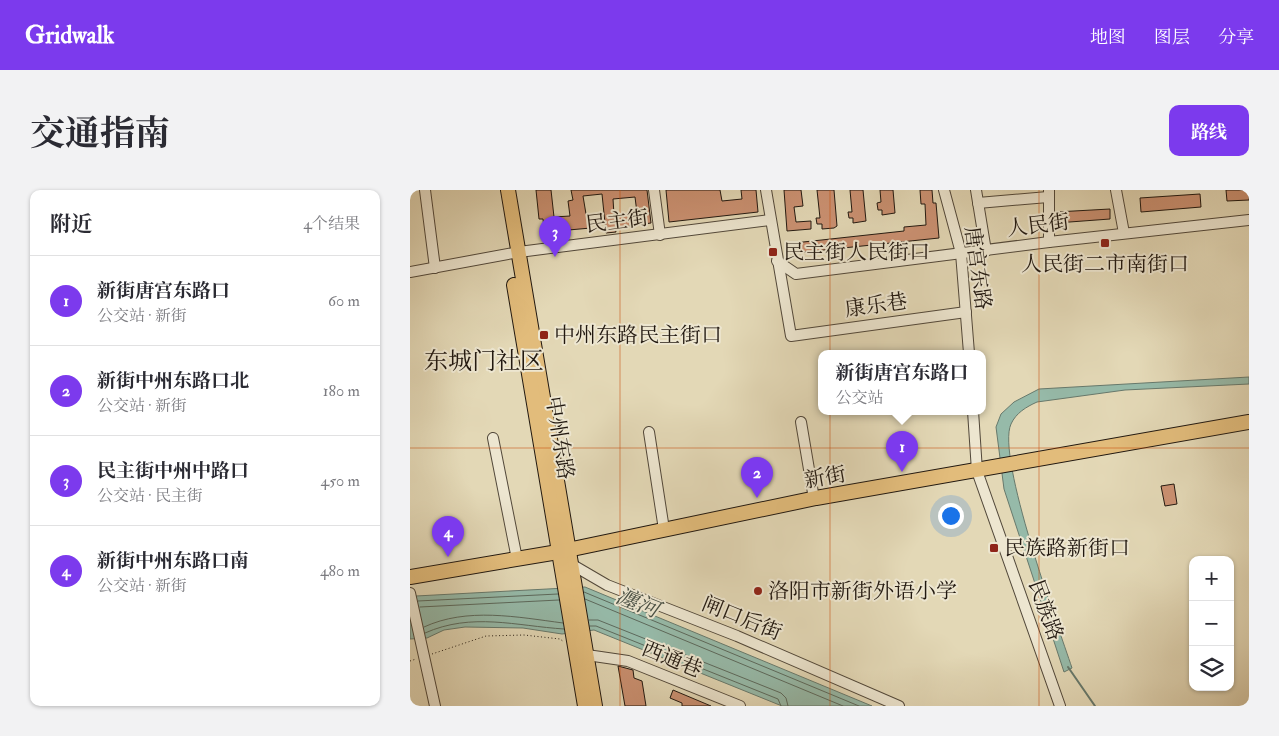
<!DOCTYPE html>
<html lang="zh">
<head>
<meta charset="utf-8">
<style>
  body { margin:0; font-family:"IM FELL Double Pica","Noto Serif SC",serif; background:#f2f2f3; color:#2b2b33 }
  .controls { position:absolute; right:15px; bottom:15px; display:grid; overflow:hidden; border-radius:10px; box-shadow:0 1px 4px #0004 }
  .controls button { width:45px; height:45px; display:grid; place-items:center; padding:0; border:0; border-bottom:1px solid #e1e1e2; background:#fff; color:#2b2b33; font:25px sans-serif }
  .you { position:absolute; left:540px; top:325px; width:18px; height:18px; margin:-12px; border:4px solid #fff; border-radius:50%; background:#1a73e8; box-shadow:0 0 0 8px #1a73e833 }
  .badge { display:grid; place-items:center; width:32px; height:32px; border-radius:50%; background:#7c3aed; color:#fff; font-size:16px; font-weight:700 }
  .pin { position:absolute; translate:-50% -41px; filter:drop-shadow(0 1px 2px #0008) }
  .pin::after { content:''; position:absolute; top:26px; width:18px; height:15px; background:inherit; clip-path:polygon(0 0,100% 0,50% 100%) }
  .popup { position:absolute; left:408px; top:160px; width:168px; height:65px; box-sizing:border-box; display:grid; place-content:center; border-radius:10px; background:#fff; filter:drop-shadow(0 1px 4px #0005); font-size:16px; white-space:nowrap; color:#7c7c81 }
  .popup b { font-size:19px; color:#2b2b33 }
  .popup::after { content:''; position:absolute; left:50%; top:100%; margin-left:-10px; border:10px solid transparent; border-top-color:#fff }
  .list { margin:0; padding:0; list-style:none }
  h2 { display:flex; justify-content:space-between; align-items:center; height:65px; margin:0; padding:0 20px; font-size:21px }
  h2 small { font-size:16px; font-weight:400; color:#7c7c81 }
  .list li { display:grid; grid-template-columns:32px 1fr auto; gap:15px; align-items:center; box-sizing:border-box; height:90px; padding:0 20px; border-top:1px solid #e1e1e2 }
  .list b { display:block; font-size:19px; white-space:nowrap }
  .list p { margin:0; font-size:16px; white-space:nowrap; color:#7c7c81 }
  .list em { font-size:16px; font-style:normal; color:#7c7c81 }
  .icon { flex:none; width:28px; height:28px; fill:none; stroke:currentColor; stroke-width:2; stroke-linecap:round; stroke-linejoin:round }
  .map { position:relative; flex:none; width:839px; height:516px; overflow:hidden; border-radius:10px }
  header { display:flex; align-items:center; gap:30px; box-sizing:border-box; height:70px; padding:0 25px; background:#7c3aed; color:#fff }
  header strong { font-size:24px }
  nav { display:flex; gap:28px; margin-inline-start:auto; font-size:18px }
  .intro { display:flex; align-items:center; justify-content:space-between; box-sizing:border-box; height:120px; padding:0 30px }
  h1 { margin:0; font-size:35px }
  .button { padding:12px 22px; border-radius:10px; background:#7c3aed; color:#fff; font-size:18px; font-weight:700 }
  main { display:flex; gap:30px; padding:0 30px }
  aside { flex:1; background:#fff; border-radius:10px; box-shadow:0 1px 4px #0004 }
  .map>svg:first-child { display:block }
</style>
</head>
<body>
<header>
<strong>Gridwalk</strong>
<nav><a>地图</a><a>图层</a><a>分享</a></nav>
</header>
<div class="intro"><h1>交通指南</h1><a class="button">路线</a></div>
<main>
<aside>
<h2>附近<small>4个结果</small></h2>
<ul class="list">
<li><span class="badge">1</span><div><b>新街唐宫东路口</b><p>公交站 · 新街</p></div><em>60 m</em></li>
<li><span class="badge">2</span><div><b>新街中州东路口北</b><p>公交站 · 新街</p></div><em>180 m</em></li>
<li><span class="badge">3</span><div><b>民主街中州中路口</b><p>公交站 · 民主街</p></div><em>450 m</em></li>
<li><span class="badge">4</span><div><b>新街中州东路口南</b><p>公交站 · 新街</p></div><em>480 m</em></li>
</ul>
</aside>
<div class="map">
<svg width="839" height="516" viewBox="0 0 839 516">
  <rect width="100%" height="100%" fill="#e3d8b6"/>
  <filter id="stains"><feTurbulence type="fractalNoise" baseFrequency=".004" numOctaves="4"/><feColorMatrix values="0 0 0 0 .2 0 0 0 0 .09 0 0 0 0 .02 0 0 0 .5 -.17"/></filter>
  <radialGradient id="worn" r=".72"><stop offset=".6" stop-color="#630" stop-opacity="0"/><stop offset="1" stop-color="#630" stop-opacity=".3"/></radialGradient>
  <g fill="#96baa9" stroke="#67796c">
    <path d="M839 187V194L715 200 627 212C616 217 606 223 601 234 586 267 648 436 662 478L654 482 594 299 586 237 591 224 604 212 629 199Z"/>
    <polygon points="175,397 462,516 372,516 184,440 152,444 113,438 55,437 34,440 17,448 0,449 0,408 6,406"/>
  </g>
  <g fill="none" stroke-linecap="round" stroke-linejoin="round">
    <g stroke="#5c695c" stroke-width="1">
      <polyline points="174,402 449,516"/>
      <polyline points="175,409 433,516"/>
      <polyline points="8,411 148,404"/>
      <polyline points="10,417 149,410"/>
      <polyline points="179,430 188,430 371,503 376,508 378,516"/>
      <polyline points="180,436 186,436 368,509 371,516"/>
      <path d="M14 437C57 417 107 427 153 433"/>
      <path d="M15 443C62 422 106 436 154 439"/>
    </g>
    <polyline stroke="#67796c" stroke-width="2" points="658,477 685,516"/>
  </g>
  <g fill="#cb9172" stroke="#211810" fill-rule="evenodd">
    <path d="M126 0H141L144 27 160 26 158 11 163 10 161 0H237L241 33 205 38 206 42 196 43 192 4 173 6 176 24H179L181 38 147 41V38L134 39 133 29H129ZM225 7 227 23 204 25 203 9Z"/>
    <polygon points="256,0 310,0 312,11 332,9 331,0 346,0 348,22 259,32"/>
    <polygon points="374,0 391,0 393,16 384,17 386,32 401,31 401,39 377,41"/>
    <polygon points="407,0 424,0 427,36 424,38 412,39 412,34 407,34 406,28 410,28"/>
    <polygon points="440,0 453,0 456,31 443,33 443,28 439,28 438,22 442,22"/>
    <polygon points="470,0 483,0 485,23 472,25 472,20 468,20 467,13 471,12"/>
    <polygon points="510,0 522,0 523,13 526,13 529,48 385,63 384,53 494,41 494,37 516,35 515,14 511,14"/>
    <polygon points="816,0 839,0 839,10 817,11"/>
    <polygon points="790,4 791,17 731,22 730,8"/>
    <polygon points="700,19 700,29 646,33 646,22"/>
    <polygon points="764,294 767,314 755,316 751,296"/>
    <polygon points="208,476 223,480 224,488 232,491 236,516 215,516"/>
    <polygon points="263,500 301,516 272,516 272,513 260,508"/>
  </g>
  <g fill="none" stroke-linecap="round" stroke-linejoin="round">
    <defs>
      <g id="minor">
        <polyline points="15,0 25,78"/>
        <polyline points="244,0 250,45"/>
        <polyline points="356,0 381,146 556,122"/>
        <polyline points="534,0 551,63 559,163"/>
        <polyline points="566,0 576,61"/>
        <polyline points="706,0 714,43"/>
        <polyline points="568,13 638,7"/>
        <polyline points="639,52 639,0"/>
        <polyline points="367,71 386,84 639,52 839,30"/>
        <polyline points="0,82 109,62 360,30"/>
        <polyline points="563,221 567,281 650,516"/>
        <polyline points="391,232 403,303"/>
        <polyline points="239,242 253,333"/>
        <polyline points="83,248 107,369"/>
        <polyline points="161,374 197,395 327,446 489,516"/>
        <polyline points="0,403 25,516"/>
        <polyline points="177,465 218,471 330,516"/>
      </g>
      <g id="major">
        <polyline points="98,0 185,516"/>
        <polyline points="104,95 175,516"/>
        <polyline points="0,387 148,362 406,308 839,232"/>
      </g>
    </defs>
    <use href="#minor" stroke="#52483a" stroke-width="12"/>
    <use href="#major" stroke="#211810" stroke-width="16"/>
    <g stroke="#211810" stroke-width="1" stroke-dasharray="1 2.5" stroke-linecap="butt">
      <polyline points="22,464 76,446 114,445 150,449 154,452"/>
      <polyline points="0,471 6,469"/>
    </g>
    <use href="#minor" stroke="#ede6d0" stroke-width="10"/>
    <use href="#major" stroke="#e2bc7b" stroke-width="14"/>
  </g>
  <path fill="none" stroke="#ca4f0d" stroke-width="1" stroke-opacity="0.55" d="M210 0V516M420 0V516M629 0V516M0 258H839"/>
  <g fill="#8f2418" stroke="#ede6d0" stroke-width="2">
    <rect x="690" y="48" width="10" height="10" rx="2.5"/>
    <rect x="358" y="57" width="10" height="10" rx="2.5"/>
    <rect x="129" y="140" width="10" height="10" rx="2.5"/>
    <rect x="579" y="353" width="10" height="10" rx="2.5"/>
    <circle cx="348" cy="401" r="5"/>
  </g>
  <g text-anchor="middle" stroke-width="4" stroke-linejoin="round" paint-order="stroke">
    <g font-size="21" fill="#211810" stroke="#ede6d0">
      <text transform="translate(207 31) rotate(-7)" y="7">民主街</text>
      <text transform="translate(628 35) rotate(-7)" y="7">人民街</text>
      <text transform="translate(568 78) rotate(82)" y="7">唐宫东路</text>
      <text transform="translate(466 115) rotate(-8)" y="7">康乐巷</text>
      <text transform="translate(150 248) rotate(81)" y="7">中州东路</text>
      <text transform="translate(415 287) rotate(-10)" y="7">新街</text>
      <text transform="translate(636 420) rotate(70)" y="7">民族路</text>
      <text transform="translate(332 428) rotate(22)" y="7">闸口后街</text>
      <text transform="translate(262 469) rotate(22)" y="7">西通巷</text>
    </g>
    <g font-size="21" fill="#211810" stroke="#ede6d0" text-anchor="start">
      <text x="373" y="69">民主街人民街口</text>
      <text x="695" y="81" text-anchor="middle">人民街二市南街口</text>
      <text x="144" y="152">中州东路民主街口</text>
      <text x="594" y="365">民族路新街口</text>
      <text x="358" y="408">洛阳市新街外语小学</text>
    </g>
    <g font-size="22" font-style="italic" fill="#4a5146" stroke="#ede6d0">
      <text transform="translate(228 412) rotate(22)" y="8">瀍河</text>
    </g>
    <g font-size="24" fill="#211810" stroke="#ede6d0">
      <text x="74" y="179">东城门社区</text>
    </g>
  </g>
  <rect width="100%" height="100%" filter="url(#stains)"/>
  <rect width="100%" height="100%" fill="url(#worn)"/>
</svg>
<div class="controls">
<button>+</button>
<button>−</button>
<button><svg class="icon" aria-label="layers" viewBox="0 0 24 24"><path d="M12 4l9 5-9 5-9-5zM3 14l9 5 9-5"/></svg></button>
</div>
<div class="you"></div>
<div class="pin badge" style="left:492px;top:282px">1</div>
<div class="popup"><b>新街唐宫东路口</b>公交站</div>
<div class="pin badge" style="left:347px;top:308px">2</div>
<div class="pin badge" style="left:145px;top:67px">3</div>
<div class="pin badge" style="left:38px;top:367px">4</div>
</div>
</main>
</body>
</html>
